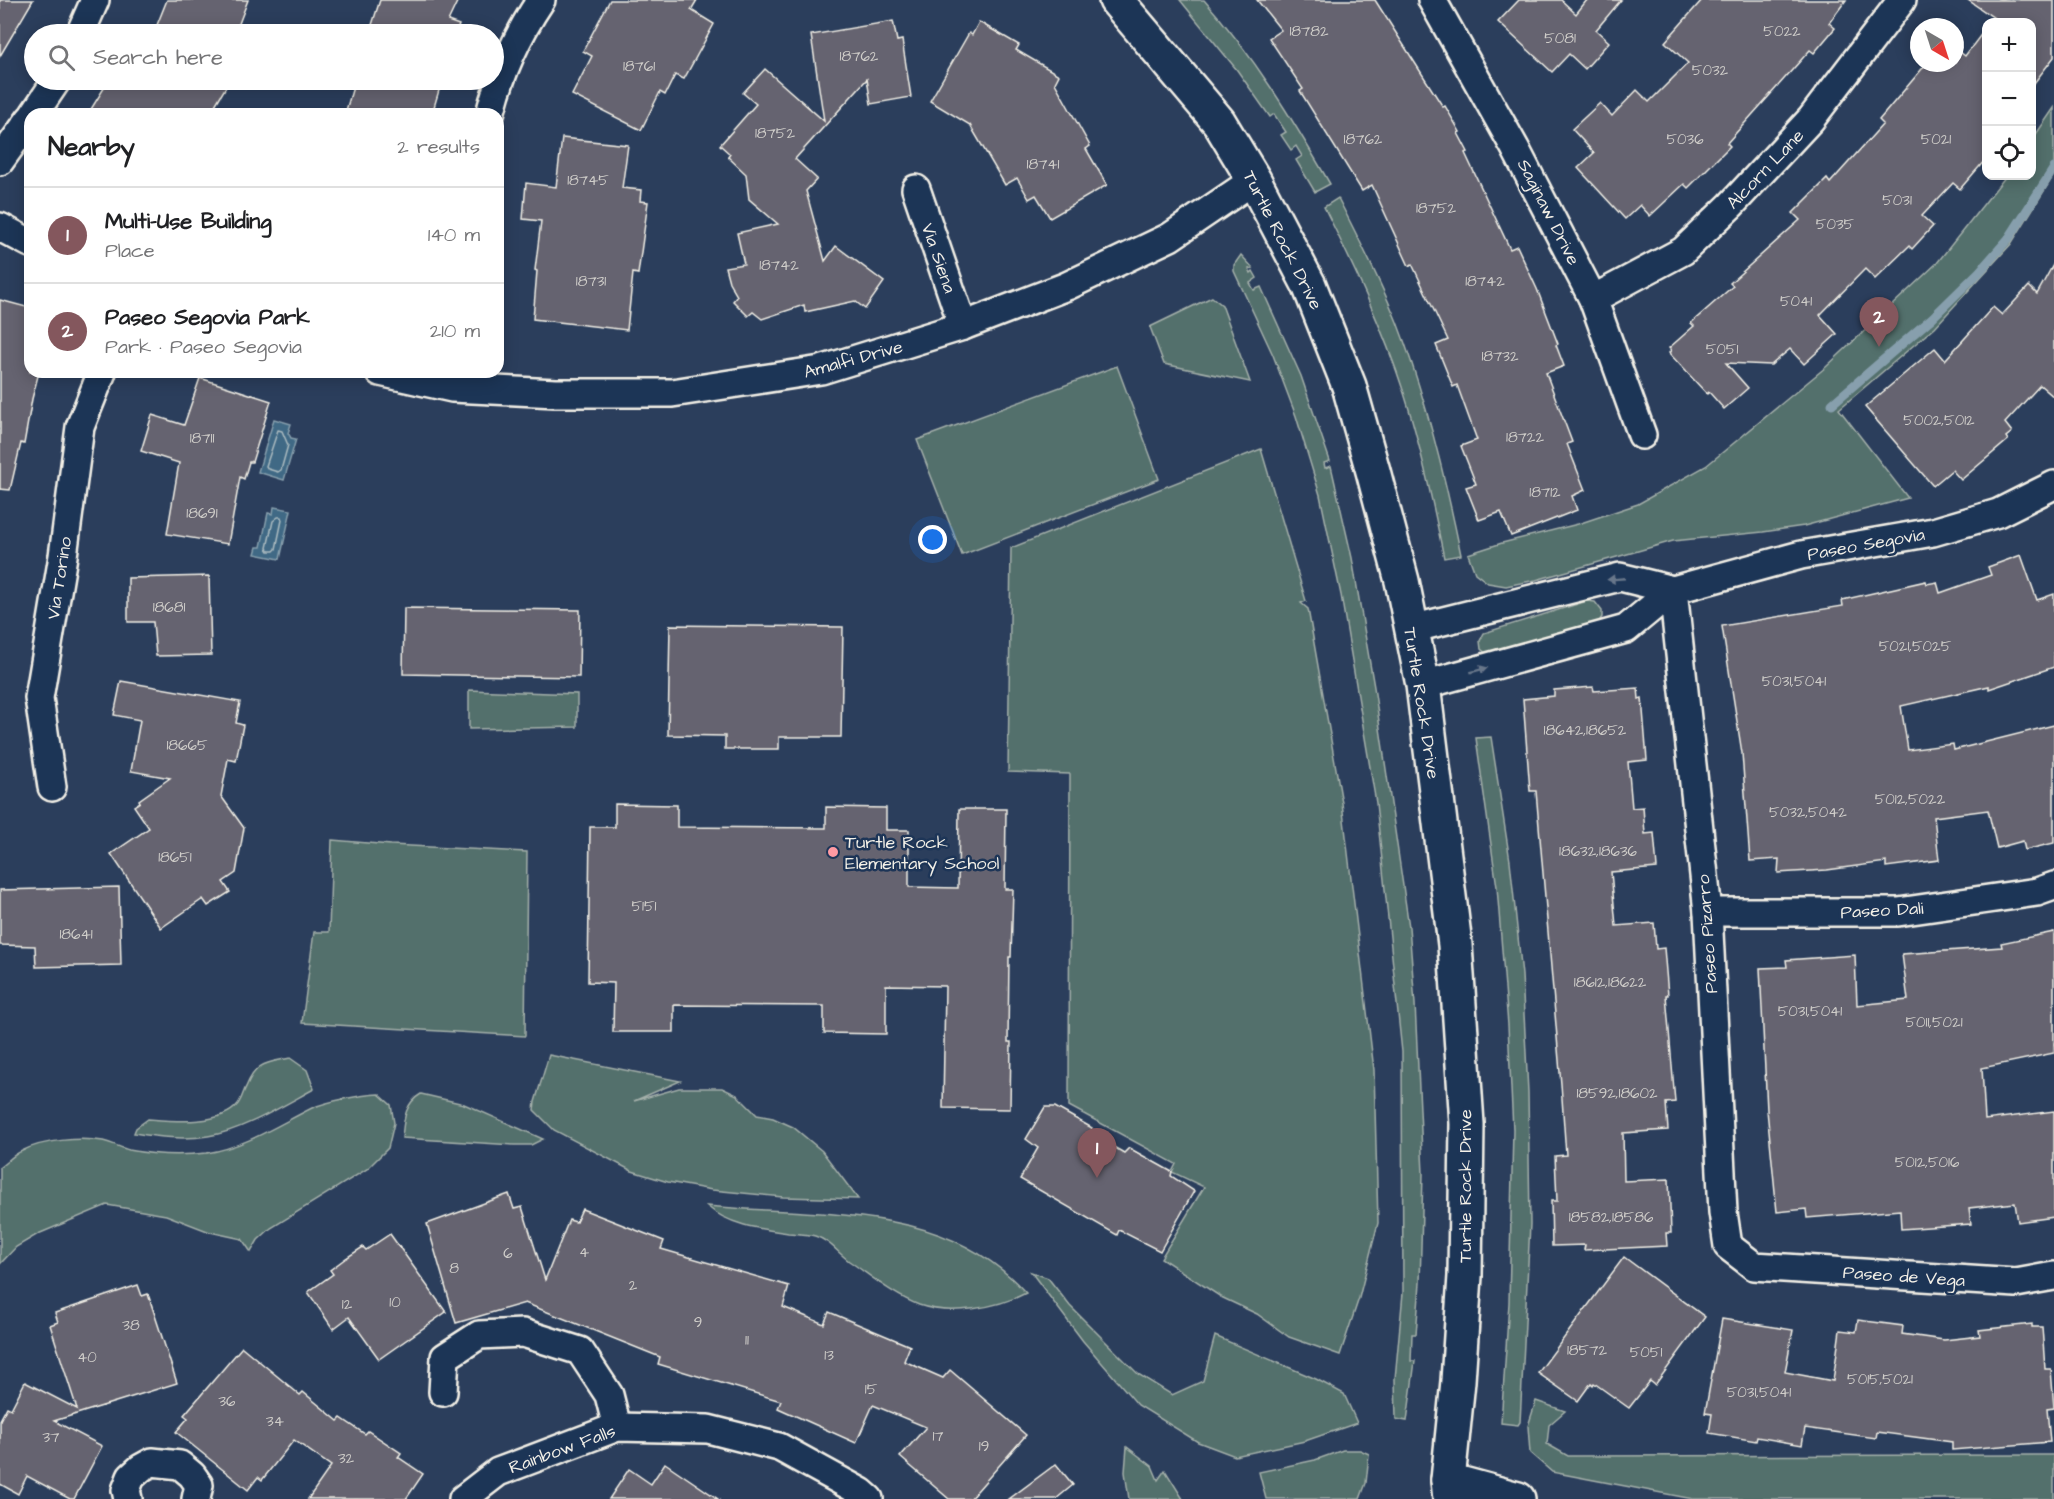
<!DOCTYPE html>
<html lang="en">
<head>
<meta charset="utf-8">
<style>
  body { margin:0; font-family:"Architects Daughter",sans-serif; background:#f6f6f6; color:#202124 }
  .controls { position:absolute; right:18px; top:18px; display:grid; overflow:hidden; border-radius:12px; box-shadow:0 3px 15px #0003 }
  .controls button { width:54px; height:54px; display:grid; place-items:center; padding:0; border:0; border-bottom:2px solid #e0e0e0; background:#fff; color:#202124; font:30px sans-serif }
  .compass { position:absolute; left:1910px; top:18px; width:54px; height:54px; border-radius:50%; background:#fff; box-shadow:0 3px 15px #0003; rotate:141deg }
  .you { position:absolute; left:933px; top:540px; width:21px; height:21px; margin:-15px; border:4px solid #fff; border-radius:50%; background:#1a73e8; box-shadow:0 0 0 9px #1a73e833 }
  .badge { display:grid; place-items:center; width:39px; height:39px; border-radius:50%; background:#84575d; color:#fff; font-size:20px; font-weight:700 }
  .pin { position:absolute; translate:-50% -50px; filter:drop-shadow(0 2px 3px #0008) }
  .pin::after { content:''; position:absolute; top:32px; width:21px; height:18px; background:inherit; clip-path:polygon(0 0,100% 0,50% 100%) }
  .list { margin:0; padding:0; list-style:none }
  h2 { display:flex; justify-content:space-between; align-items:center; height:78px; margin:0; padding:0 24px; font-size:26px }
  h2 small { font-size:20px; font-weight:400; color:#757577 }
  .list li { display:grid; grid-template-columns:39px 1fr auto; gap:18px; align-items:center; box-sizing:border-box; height:96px; padding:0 24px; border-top:2px solid #e0e0e0 }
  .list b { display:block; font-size:22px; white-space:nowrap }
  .list p { margin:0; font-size:20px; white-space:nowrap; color:#757577 }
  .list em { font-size:20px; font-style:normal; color:#757577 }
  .icon { flex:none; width:33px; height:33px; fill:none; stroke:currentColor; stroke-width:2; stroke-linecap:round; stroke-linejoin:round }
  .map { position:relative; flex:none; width:2054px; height:1499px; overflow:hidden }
  .search { position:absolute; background:#fff; box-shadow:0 3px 15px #0003; left:24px; top:24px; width:480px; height:66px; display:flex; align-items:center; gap:15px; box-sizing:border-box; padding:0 21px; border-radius:33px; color:#757577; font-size:22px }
  .panel { position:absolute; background:#fff; box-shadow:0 3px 15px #0003; left:24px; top:108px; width:480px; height:270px; border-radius:18px }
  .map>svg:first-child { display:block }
</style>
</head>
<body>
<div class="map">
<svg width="2054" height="1499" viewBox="0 0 2054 1499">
  <rect width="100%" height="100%" fill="#2b3e5c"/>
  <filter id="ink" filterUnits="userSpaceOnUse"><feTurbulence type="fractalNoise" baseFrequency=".0167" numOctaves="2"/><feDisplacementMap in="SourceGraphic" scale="12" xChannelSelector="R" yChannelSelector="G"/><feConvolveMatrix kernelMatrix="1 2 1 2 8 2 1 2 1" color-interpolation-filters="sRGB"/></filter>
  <g filter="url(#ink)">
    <g fill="#536f6c" stroke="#a4b0aa" stroke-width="1.5">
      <path d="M1180 0H1204C1254 56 1293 120 1330 184L1315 192 1296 160 1302 156 1296 146 1291 150 1281 135 1286 132 1274 114 1270 117 1237 70Z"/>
      <polygon points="2054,108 2054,175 2011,244 1935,327 1839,409 1908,498 1804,526 1763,532 1673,541 1536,580 1506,586 1488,583 1475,573 1468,554 1502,543 1578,524 1638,504 1706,466 1826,367 1937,263 2006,176 2032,176 2032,140"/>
      <path d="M1338 198C1359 239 1380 280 1397 322 1426 397 1445 476 1461 555L1444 558C1433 503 1421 446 1404 393 1383 328 1354 267 1324 207Z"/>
      <polygon points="1241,255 1253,268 1249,269 1251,273 1253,271 1257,278 1250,283 1254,290 1261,287 1301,376 1330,461 1324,463 1325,468 1331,466 1352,558 1374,687 1409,927 1415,1004 1423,1174 1420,1283 1416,1334 1412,1334 1411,1361 1415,1361 1407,1421 1396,1419 1395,1379 1403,1293 1402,1052 1376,803 1341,595 1320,495 1296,416 1273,355 1234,271 1234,265"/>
      <polygon points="1212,297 1222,305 1250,382 1164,364 1150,327"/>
      <polygon points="1117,366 1159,479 962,555 917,440"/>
      <polygon points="1261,449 1306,601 1301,603 1308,609 1342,803 1374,1070 1378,1223 1359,1298 1340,1355 1289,1337 1257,1314 1221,1297 1161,1258 1204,1187 1172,1172 1176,1164 1069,1106 1070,774 1008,772 1011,548"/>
      <polygon points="1587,601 1595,602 1602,611 1602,617 1597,625 1489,656 1481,649 1480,641 1484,633"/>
      <polygon points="469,690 577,694 577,727 469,729"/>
      <polygon points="1491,737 1510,861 1522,975 1528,1092 1530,1224 1520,1422 1518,1425 1501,1423 1509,1303 1513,1130 1508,1025 1497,887 1476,738"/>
      <polygon points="332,840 391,845 527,852 525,1036 302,1023 314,932 329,932"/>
      <polygon points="549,1055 680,1081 634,1101 679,1088 722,1088 737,1095 757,1115 773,1118 793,1127 822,1151 858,1199 783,1197 712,1190 668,1182 632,1171 554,1130 534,1110 535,1102"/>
      <path d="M290 1058 307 1070 314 1089C284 1105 242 1131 208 1136 183 1140 159 1137 134 1133L136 1128 148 1119C173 1121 221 1126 238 1104 242 1099 243 1092 246 1087 256 1062 266 1063 290 1058Z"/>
      <path d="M379 1094 391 1105 394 1123 388 1148 367 1169 271 1228 258 1240 251 1252 242 1239 210 1232 166 1215 107 1205 38 1234 16 1247 0 1264V1167C7 1162 14 1154 22 1151 42 1140 81 1137 103 1141 112 1143 121 1148 129 1150 154 1155 182 1156 207 1153 245 1147 278 1125 312 1108 328 1101 361 1095 379 1094Z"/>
      <path d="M421 1094 464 1104 543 1139 531 1145H514L402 1138C404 1120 404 1104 421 1094Z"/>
      <path d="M707 1206C818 1217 944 1201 1026 1293 997 1308 950 1316 919 1305 893 1295 871 1276 849 1261 838 1253 829 1240 815 1236 807 1234 797 1234 788 1233 760 1229 728 1225 707 1206Z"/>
      <polygon points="1031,1272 1048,1278 1070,1306 1138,1374 1172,1395 1203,1381 1215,1336 1316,1379 1344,1394 1357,1423 1305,1441 1235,1456 1198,1442 1138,1405 1083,1341"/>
      <polygon points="1536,1401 1565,1411 1549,1425 1547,1444 1568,1456 2054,1455 2054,1499 1693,1499 1552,1472 1530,1453 1528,1426"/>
      <polygon points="1127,1447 1152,1466 1158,1480 1165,1470 1183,1499 1129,1499 1125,1472"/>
      <polygon points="1343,1450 1360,1450 1369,1454 1366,1483 1360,1499 1266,1499 1259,1472 1315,1460"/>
    </g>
    <g fill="#3f6985" stroke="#879fad" stroke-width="1.5">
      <polygon points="274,419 291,424 288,433 291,438 296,439 284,480 258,472"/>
      <polygon points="274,507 291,510 280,559 255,554 257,547 261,547 268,513 273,514"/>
    </g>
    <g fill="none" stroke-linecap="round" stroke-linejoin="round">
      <g stroke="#acbbc0" stroke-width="1.5">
        <polygon points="278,430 282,431 288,445 281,470 278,472 268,469 266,466"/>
        <polygon points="278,517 281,517 282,520 276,549 274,551 269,551 267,548 273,521"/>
      </g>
      <polyline stroke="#879fad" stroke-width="9" points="1832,404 1932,318 1979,272 2009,238 2054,168"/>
    </g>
    <g fill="#65646f" stroke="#f4f1e8" stroke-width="1.5">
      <polygon points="0,0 33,0 0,56"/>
      <polygon points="167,0 248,0 235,34 167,34 155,30"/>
      <polygon points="380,0 458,0 448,21 459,25 456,34 380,34 381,31 371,28"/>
      <polygon points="610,0 697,0 691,10 714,24 684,79 675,75 665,95 660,92 641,130 572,95 592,56 583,51"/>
      <polygon points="1257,0 1375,0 1443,107 1445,106 1460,132 1458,133 1468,152 1465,153 1510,249 1517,246 1537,289 1558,344 1556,345 1564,366 1546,373 1572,442 1567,444 1585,490 1572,496 1577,510 1511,536 1501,512 1479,520 1466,487 1476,484 1461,446 1477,440 1457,385 1453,387 1436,345 1448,340 1412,264 1409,266 1372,185 1362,191 1300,91 1303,89 1269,38 1281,30"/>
      <polygon points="1519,0 1561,0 1576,14 1587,0 1621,0 1596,30 1609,42 1585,69 1569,54 1552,72 1498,22"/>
      <polygon points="1702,0 1846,0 1829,23 1835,28 1814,53 1810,50 1727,143 1730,146 1688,188 1684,184 1650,216 1640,205 1625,219 1578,168 1594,153 1572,129 1600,103 1612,116 1637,90 1649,102 1688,63 1665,42"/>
      <polygon points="1968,0 2054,0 2054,57 2031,87 2031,22 1991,22 1994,18"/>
      <polygon points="893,21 897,41 902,40 911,97 871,104 867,79 795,159 817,179 806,191 825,261 836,246 884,282 865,309 855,301 805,312 804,305 762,319 753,312 748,316 733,301 737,296 729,282 725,267 744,264 737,233 778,224 749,199 746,174 728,157 730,154 720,145 756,104 743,93 765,69 824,121 811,35"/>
      <polygon points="979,22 1019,45 1016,50 1059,75 1055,83 1090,146 1086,149 1107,185 1050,218 1036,195 1029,199 1017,178 1005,185 970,125 930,101 969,33 972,35"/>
      <polygon points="1986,28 1986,159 1960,189 1953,183 1922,216 1933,226 1912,249 1909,246 1875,279 1865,269 1820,315 1837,334 1804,364 1790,349 1771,365 1726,363 1748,388 1724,409 1709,392 1707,394 1669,353 1671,350 1669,348 1694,326 1691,323 1733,286 1730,283 1800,220 1793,213 1827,179 1830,183 1883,124 1879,120 1927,63 1955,63 1955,48 1965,56"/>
      <polygon points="109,80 230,80 211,112 203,114 88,114"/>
      <polygon points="355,80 442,80 432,114 345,114"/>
      <polygon points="562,138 628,145 622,188 641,190 640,201 648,202 638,274 633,273 627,330 533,319 537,271 535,270 541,221 523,219 526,183 556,187"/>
      <polygon points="2054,263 2054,397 2040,385 2005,423 2012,432 2006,437 2008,440 1961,480 1952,470 1933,486 1865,407 1935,348 1945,360 1993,307 2002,315 2029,286 2037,294"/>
      <polygon points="0,300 30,308 30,372 39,372 32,399 24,444 21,443 10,490 0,489"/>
      <polygon points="200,378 271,401 252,462 249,462 244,479 240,477 228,544 167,534 179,463 141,451 152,415 184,425"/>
      <polygon points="2021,555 2037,600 2054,594 2054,667 1989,689 1989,686 1901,706 1908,750 1953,744 1954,750 2054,725 2054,843 2025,850 2023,841 1997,848 1988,810 1934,817 1939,860 1886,867 1886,862 1827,870 1778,873 1779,859 1750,861 1742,753 1722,626 1843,606 1842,600 1926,581 1927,584 1937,582 1940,593 1991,575 1988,567"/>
      <polygon points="209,576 211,655 156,656 153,622 128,622 128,578"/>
      <polygon points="404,608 580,610 579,677 403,674"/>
      <polygon points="670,625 843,627 841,737 779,737 779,749 725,749 725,736 668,735"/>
      <polygon points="121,681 240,702 236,723 243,725 236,761 228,759 221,796 244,828 236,873 223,882 230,892 208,906 203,899 161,928 111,854 149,828 134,806 140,802 139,800 170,778 131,771 140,720 114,715"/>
      <polygon points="1593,687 1594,691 1638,688 1639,699 1642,698 1647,760 1628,762 1632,808 1643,807 1645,834 1654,833 1657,868 1611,872 1616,926 1654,923 1656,949 1664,948 1668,995 1666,995 1675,1102 1666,1103 1668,1130 1623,1133 1624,1181 1669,1179 1671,1233 1666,1233 1667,1246 1584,1250 1585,1245 1552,1246 1551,1201 1557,1201 1555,1156 1566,1155 1561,1084 1536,791 1530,791 1523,699 1554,696 1554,690"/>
      <polygon points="615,804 677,805 677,827 826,828 826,807 886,808 886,830 909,830 909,887 958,888 959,809 1006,809 1005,889 1013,889 1011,957 1009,957 1008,1042 1011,1042 1010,1109 943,1108 945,986 886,985 886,1034 824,1033 824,1006 674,1005 674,1032 613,1032 614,983 588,982 590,827 615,827"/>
      <polygon points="119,887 121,965 36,967 35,946 0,945 0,890"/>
      <polygon points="2054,932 2054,1053 1982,1068 1985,1120 2054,1111 2054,1217 2018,1222 2015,1203 1969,1208 1971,1224 1901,1229 1900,1210 1807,1218 1806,1209 1777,1212 1767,1110 1760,968 1787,967 1786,960 1855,955 1857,1005 1908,1000 1902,954 2002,947 2001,943"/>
      <polygon points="1045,1107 1055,1107 1092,1128 1091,1134 1124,1153 1129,1148 1172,1172 1171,1176 1194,1191 1160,1251 1119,1230 1117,1235 1020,1179 1038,1148 1026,1139"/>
      <polygon points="509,1194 514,1209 522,1207 545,1280 569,1220 576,1222 582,1209 664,1241 661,1249 789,1286 783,1307 824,1324 829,1312 910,1346 904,1361 943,1378 950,1370 1026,1435 970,1499 949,1499 900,1457 926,1427 873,1405 856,1443 778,1408 781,1401 658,1364 660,1357 525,1303 456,1323 427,1224"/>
      <polygon points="390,1234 446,1312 379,1359 349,1317 333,1329 308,1292 333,1274 330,1270 346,1258 363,1247 366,1250"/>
      <polygon points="1624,1257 1705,1317 1655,1385 1650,1381 1629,1408 1594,1383 1593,1385 1591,1383 1578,1401 1538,1373"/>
      <polygon points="138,1285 142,1296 148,1294 177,1383 54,1421 102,1446 74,1499 70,1499 27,1476 18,1494 0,1484 0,1420 7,1407 11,1409 25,1382 77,1409 50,1325 58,1322 55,1313"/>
      <polygon points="1722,1319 1793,1330 1785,1372 1833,1381 1840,1330 1856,1332 1858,1320 1903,1326 1902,1334 1944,1340 1980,1336 1979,1330 2032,1324 2032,1327 2042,1327 2045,1369 2051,1369 2054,1408 2047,1409 2050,1442 1952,1450 1952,1442 1877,1432 1876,1438 1805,1428 1802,1445 1757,1437 1756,1441 1709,1433 1712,1414 1705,1413"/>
      <polygon points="242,1347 300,1395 303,1392 338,1421 341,1418 365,1434 368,1431 401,1453 398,1457 423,1474 406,1499 308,1499 331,1466 294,1440 262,1480 258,1477 248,1490 176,1432 188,1418 184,1415"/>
      <polygon points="665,1463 718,1499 609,1499 629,1469 651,1484"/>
      <polygon points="1056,1464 1073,1485 1056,1499 1009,1499"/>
    </g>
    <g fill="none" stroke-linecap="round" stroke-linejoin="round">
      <defs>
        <g id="street">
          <polyline points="1432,0 1515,148 1593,299 1642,435"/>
          <polyline points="80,34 95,0"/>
          <polyline points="34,114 57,80"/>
          <path d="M490 114C500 74 518 34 541 0"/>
          <polyline points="0,161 30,119"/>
          <polyline points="916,189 963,326"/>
          <polyline points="0,227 30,243"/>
          <polyline points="1593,299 1683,251 1731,205 1811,119 1902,0"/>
          <polyline points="380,372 452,388 556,393 672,393 821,370 963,326 1067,286 1170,237 1254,180"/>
          <polyline points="1673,590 1708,912 1723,1212 1728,1246 1754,1266 2016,1283 2054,1276"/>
          <polyline points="1411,629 1620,577 1673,590"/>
          <polyline points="1423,685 1626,629 1673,590 1801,555 1933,532 1998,513 2054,485"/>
          <polyline points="52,787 39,698 63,556 80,427 102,372"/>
          <polyline points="1708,912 1898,912 2037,892 2054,886"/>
          <polyline points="443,1392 445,1357 479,1335 523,1333 580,1351 609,1395 617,1427"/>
          <polyline points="128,1499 126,1490 131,1477 141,1468 152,1462 180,1465 192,1475 199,1485 196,1499"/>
          <polyline points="463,1499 498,1472 617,1427 708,1429 779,1447 861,1492 869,1499"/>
        </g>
        <g id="secondary">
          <polyline points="1116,0 1219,122 1254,180 1309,285 1349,386 1373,471 1402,581 1423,685 1455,945 1467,1124 1465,1276 1458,1381 1448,1480 1450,1499"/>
          <polyline points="1448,1480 1518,1499"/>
        </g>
      </defs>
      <use href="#street" stroke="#f4f1e8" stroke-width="32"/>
      <use href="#secondary" stroke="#f4f1e8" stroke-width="38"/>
      <use href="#street" stroke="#1d3557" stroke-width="27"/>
      <use href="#secondary" stroke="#1d3557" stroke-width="33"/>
    </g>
    <defs><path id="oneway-solid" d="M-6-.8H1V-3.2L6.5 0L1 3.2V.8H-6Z" transform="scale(1.5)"/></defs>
    <g fill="#68778a">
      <use href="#oneway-solid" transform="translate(1616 579) rotate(175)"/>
      <use href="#oneway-solid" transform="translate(1479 670) rotate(-15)"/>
    </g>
  </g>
  <circle fill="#ff9aa2" stroke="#1d3557" stroke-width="2" cx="833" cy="852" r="6"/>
  <g text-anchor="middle" stroke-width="5" stroke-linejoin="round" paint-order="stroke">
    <g font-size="15" fill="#d0ceca">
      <text x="1309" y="36">18782</text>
      <text x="1782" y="36">5022</text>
      <text x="1560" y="43">5081</text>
      <text x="859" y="61">18762</text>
      <text x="639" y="71">18761</text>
      <text x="1710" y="75">5032</text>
      <text x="775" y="138">18752</text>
      <text x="1363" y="144">18762</text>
      <text x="1685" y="144">5036</text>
      <text x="1936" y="144">5021</text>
      <text x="1043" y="169">18741</text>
      <text x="588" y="185">18745</text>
      <text x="1897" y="205">5031</text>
      <text x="1436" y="213">18752</text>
      <text x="1835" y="229">5035</text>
      <text x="779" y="270">18742</text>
      <text x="591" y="286">18731</text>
      <text x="1485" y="286">18742</text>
      <text x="1796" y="306">5041</text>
      <text x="1722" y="354">5051</text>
      <text x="1500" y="361">18732</text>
      <text x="1939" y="425">5002,5012</text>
      <text x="1525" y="442">18722</text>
      <text x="202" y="443">18711</text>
      <text x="1545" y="497">18712</text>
      <text x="202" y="518">18691</text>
      <text x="169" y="612">18681</text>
      <text x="1915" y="651">5021,5025</text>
      <text x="1794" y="686">5031,5041</text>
      <text x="1585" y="735">18642,18652</text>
      <text x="187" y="750">18665</text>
      <text x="1910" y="804">5012,5022</text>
      <text x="1808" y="817">5032,5042</text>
      <text x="1598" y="856">18632,18636</text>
      <text x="175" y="862">18651</text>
      <text x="644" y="911">5151</text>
      <text x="76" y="939">18641</text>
      <text x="1610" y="987">18612,18622</text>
      <text x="1810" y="1016">5031,5041</text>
      <text x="1934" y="1027">5011,5021</text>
      <text x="1617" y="1098">18592,18602</text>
      <text x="1927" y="1167">5012,5016</text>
      <text x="1611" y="1222">18582,18586</text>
      <text x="584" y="1257">4</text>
      <text x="508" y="1258">6</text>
      <text x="454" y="1273">8</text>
      <text x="633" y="1290">2</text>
      <text x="395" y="1307">10</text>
      <text x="347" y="1309">12</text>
      <text x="698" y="1327">9</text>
      <text x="131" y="1330">38</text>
      <text x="747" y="1345">11</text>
      <text x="1587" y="1355">18572</text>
      <text x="1646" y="1357">5051</text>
      <text x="829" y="1360">13</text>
      <text x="87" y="1362">40</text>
      <text x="1880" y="1384">5015,5021</text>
      <text x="871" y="1394">15</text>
      <text x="1759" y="1397">5031,5041</text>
      <text x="227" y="1406">36</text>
      <text x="275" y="1426">34</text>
      <text x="938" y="1441">17</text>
      <text x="51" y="1442">37</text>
      <text x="984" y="1451">19</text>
      <text x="346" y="1463">32</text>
    </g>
    <g font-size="18" fill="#f4f1e8" stroke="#1d3557">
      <text transform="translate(1765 169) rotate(-46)" y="6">Alcorn Lane</text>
      <text transform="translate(1549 212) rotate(63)" y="6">Saginaw Drive</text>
      <text transform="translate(1283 240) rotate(63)" y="6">Turtle Rock Drive</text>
      <text transform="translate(939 258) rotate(71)" y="6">Via Siena</text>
      <text transform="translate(853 359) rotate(-15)" y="6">Amalfi Drive</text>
      <text transform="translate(1866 544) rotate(-10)" y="6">Paseo Segovia</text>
      <text transform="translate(59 578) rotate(-81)" y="6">Via Torino</text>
      <text transform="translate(1422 703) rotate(81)" y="6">Turtle Rock Drive</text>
      <text transform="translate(1882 910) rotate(-3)" y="6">Paseo Dali</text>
      <text transform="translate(1707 934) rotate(-94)" y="6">Paseo Pizarro</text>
      <text transform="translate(1465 1186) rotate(-90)" y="6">Turtle Rock Drive</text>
      <text transform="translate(1904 1276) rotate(4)" y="6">Paseo de Vega</text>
      <text transform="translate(562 1449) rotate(-20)" y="6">Rainbow Falls</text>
    </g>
    <g font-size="18" fill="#f4f1e8" stroke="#1d3557" text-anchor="start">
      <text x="845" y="848">Turtle Rock<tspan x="845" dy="21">Elementary School</tspan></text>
    </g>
  </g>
</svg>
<div class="controls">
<button>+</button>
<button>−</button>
<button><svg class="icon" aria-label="locate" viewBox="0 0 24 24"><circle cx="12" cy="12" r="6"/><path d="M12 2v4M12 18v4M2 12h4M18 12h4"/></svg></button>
</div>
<svg class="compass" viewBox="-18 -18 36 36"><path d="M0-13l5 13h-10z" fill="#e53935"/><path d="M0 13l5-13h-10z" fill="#757577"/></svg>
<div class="you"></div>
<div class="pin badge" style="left:1097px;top:1178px">1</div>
<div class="pin badge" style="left:1879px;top:347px">2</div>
<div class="search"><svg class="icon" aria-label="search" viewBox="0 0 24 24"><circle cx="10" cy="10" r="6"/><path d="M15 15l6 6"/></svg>Search here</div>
<section class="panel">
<h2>Nearby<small>2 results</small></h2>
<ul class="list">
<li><span class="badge">1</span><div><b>Multi-Use Building</b><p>Place</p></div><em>140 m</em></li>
<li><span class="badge">2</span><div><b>Paseo Segovia Park</b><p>Park · Paseo Segovia</p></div><em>210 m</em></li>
</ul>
</section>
</div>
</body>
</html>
